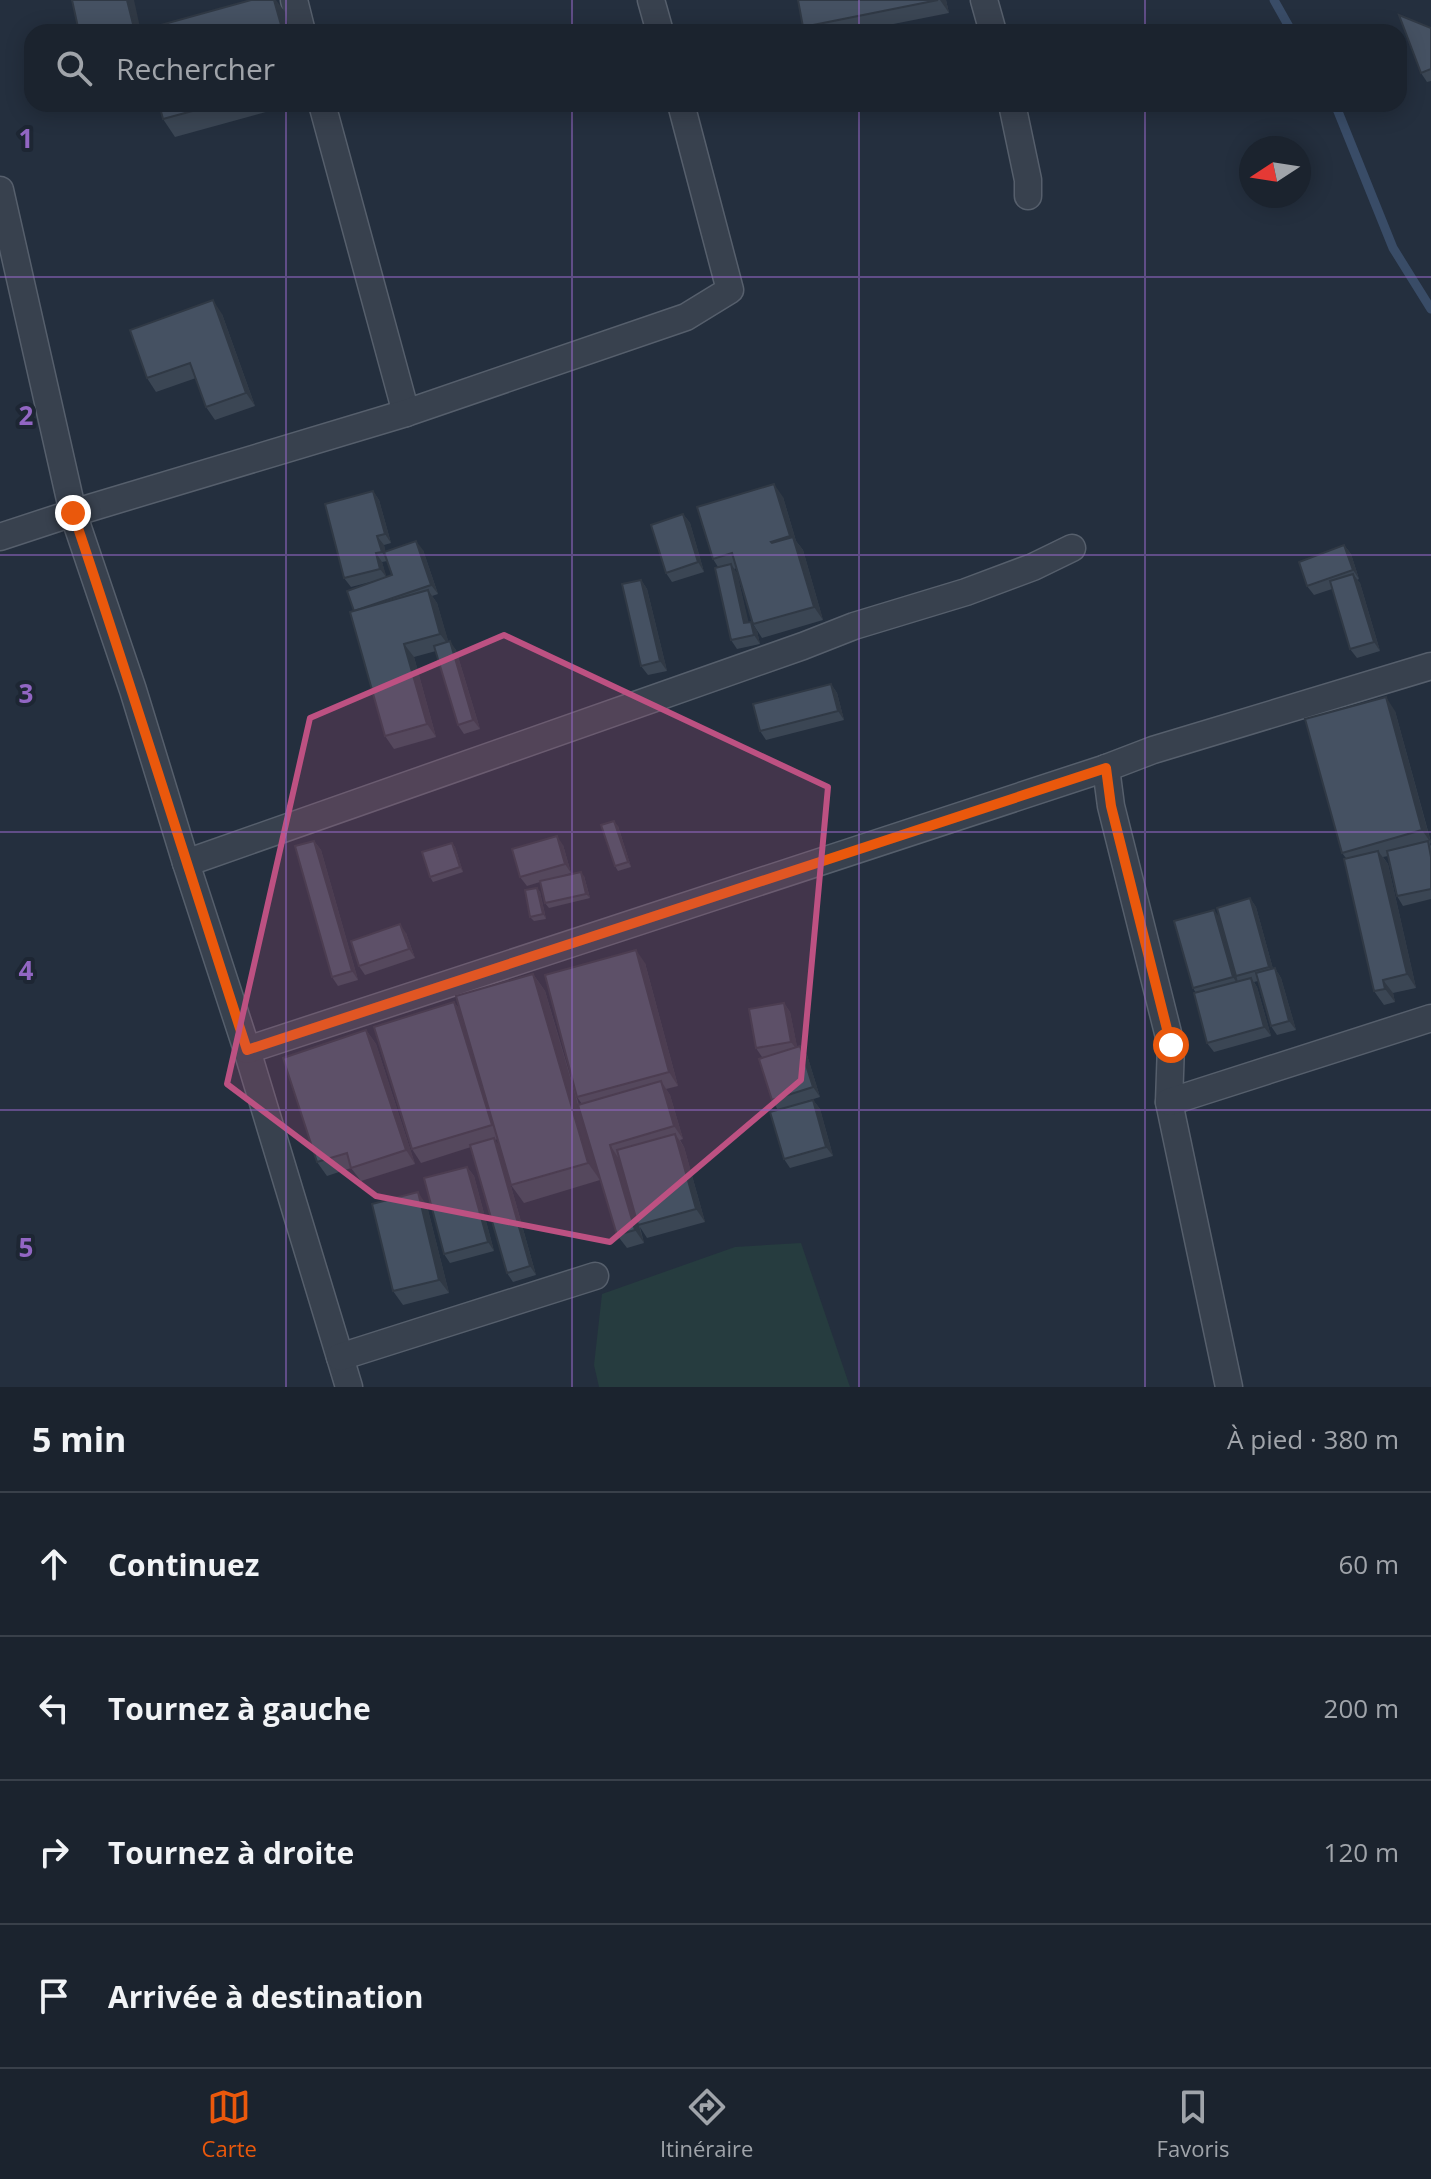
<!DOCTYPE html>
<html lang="fr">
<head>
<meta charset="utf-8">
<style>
  body { margin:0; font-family:"Open Sans",sans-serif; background:#242b36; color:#f1f3f6 }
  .compass { position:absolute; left:1239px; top:136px; width:72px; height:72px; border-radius:50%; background:#1b232e; box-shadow:0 4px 20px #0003; rotate:258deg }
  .stop { position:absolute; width:24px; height:24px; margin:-18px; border:6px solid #ea580c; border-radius:50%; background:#fff }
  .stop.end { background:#ea580c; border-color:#fff; box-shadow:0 2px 8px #0008 }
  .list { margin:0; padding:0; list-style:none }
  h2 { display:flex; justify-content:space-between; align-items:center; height:104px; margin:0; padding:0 32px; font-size:34px }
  h2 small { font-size:26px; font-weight:400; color:#a0a4aa }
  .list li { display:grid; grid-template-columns:52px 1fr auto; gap:24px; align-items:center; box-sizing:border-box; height:144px; padding:0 32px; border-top:2px solid #39404a }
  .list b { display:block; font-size:30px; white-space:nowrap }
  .list em { font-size:26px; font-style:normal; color:#a0a4aa }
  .icon { flex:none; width:44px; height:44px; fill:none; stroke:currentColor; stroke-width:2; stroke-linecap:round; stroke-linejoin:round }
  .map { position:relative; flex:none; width:1431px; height:1387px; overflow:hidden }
  .search { position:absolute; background:#1b232e; box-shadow:0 4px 20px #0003; left:24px; right:24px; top:24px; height:88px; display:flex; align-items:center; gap:20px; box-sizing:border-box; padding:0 28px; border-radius:24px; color:#a0a4aa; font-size:30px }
  .sheet { height:680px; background:#1b232e }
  nav { display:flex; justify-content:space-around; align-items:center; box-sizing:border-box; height:112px; border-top:2px solid #39404a; background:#1b232e; font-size:22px; color:#a0a4aa }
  nav a { display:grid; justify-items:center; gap:4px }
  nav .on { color:#ea580c }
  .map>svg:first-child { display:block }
</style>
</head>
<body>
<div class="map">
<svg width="1431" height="1387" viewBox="0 0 1431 1387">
  <rect width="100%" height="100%" fill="#242f3e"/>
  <polygon fill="#263c3f" points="801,1243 850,1387 599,1387 594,1365 602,1294 735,1247"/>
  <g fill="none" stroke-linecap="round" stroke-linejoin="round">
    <g stroke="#394c67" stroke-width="9">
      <polyline points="1274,0 1292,32"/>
      <polyline points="1335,104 1393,248 1431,309"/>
    </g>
    <defs>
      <g id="street">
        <polyline points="294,0 302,32"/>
        <polyline points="651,0 660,32"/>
        <polyline points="984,0 993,32"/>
        <polyline points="322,104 406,413"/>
        <polyline points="1012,104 1028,180 1028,196"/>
        <polyline points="0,190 73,513 133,690 186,863 247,1050 349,1387"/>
        <polyline points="0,537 73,513 406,413 686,317 730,290 681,104"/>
        <polyline points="1106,768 1111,806 1171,1045 1169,1102 1229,1387"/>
        <polyline points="186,863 803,646 854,626 966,592 1033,567 1072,548"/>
        <polyline points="247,1050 1106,768 1153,750 1431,666"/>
        <polyline points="1169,1102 1431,1018"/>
        <polyline points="340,1357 595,1276"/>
      </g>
    </defs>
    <use href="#street" stroke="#565f6c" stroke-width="29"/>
    <use href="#street" stroke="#38414e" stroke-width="26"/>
  </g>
  <g fill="#3b4654" fill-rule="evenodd">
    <polygon points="798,0 946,0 949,13 853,32 807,32 803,27"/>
    <polygon points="1431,28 1431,81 1427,82 1421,73"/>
    <polygon points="159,104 295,104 175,137 163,119"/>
    <polygon points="222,314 255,406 215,420 206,407 196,378 156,392 147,378"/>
    <path d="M373 491 379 500 391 543 384 545 385 551 423 550 438 594 432 596 437 603 448 641 456 650 480 729 464 734 458 725 436 651 414 657 436 737 394 749 385 736 354 611 378 580 351 587 344 578ZM387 561 392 575 386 577 382 562Z"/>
    <polygon points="783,497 796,541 803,550 823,620 762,638 753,624 737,568 734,569 737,573 748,622 751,622 757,631 760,644 737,649 731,640 718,567 713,559"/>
    <polygon points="683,514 690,523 704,572 672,582 666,573"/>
    <polygon points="1344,545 1351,554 1359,579 1357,580 1360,583 1380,651 1357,658 1350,649 1332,589 1314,595 1307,586"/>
    <polygon points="641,580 647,589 667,671 648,675 641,666"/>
    <polygon points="831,684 837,693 844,720 766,740 760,731"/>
    <polygon points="1395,711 1431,842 1430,844 1431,846 1431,899 1403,906 1397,896 1388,856 1383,857 1388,864 1416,988 1393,993 1395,1002 1384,1005 1374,991 1346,858 1342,853"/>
    <polygon points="618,826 631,867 618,871 615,866"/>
    <polygon points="314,841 321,850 358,980 338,986 332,977"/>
    <polygon points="452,843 455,847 463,872 433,882 430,877"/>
    <polygon points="563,845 571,873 551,879 584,876 590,898 549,908 545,903 540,882 527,886 520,877"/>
    <polygon points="537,888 540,892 546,919 534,921 530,917"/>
    <polygon points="1250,898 1256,907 1273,969 1275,968 1281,978 1296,1030 1277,1035 1271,1026 1258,981 1254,982 1257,987 1271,1036 1214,1052 1207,1043 1196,993 1193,988 1219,917"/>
    <polygon points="406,933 415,958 365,975 359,966"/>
    <polygon points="645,963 678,1086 666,1089 670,1095 683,1139 680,1140 684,1147 705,1222 647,1238 640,1227 644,1243 627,1248 617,1235 600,1180 524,1203 511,1185 498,1139 495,1140 500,1147 536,1275 513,1282 507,1273 471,1147 421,1163 412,1149 454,1002 461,1011 533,974 545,991 579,1105 582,1104 577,1097"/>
    <polygon points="784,1003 790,1012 797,1047 800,1046 807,1055 820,1097 778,1110 772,1100 770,1056 762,1057 756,1048"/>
    <polygon points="366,1030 376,1044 415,1164 361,1181 351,1168 327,1176 317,1162"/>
    <polygon points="813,1100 820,1109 833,1156 790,1168 784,1159"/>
    <polygon points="467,1167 474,1176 494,1251 450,1263 444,1254"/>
    <polygon points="427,1206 449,1293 403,1305 393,1291"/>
  </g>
  <g fill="#303945">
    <polygon points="127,0 134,0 141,32 135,32"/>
    <polygon points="274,0 276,0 285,12 290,32 283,32"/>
    <polygon points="940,0 946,0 949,13"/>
    <polygon points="213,300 222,314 255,406 246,393"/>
    <polygon points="774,484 783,497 796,541 803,550 823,620 814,607 796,545 790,536"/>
    <polygon points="373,491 379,500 391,543 385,534"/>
    <polygon points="683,514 690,523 704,572 698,562"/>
    <polygon points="377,536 384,545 388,561 382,552"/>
    <polygon points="416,541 423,550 438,594 431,585"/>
    <polygon points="1344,545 1351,554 1359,579 1353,570"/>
    <polygon points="376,553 382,562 387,578 380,569"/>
    <polygon points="731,564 737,573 751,632 744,623"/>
    <polygon points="1353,574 1360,583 1380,651 1374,642"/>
    <polygon points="641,580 647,589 667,671 660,661"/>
    <polygon points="428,590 437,603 450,647 440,634"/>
    <polygon points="751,622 757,631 760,644 754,635"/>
    <polygon points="450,641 456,650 480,729 473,720"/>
    <polygon points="404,644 414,657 436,737 427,724"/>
    <polygon points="831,684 837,693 844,720 838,711"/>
    <polygon points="1386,697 1395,711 1431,843 1422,830"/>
    <polygon points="614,821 618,826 631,867 628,862"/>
    <polygon points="557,836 563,845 571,873 565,864"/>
    <polygon points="314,841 321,850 358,980 352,971"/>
    <polygon points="452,843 455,847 463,872 460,867"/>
    <polygon points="1378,851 1388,864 1416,988 1407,974"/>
    <polygon points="581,872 584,876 590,898 586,894"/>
    <polygon points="537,888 540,892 546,919 543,914"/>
    <polygon points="1250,898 1256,907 1275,976 1269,967"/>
    <polygon points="1214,910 1221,919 1239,986 1233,977"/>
    <polygon points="400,924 406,933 415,958 409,949"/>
    <polygon points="636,950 645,963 678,1086 669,1072"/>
    <polygon points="1275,968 1281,978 1296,1030 1289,1021"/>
    <polygon points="533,974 545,991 600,1180 588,1163"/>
    <polygon points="1251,978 1257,987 1271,1036 1264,1027"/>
    <polygon points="1383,980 1393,993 1395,1002 1385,989"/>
    <polygon points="454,1002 464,1015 502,1138 492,1125"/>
    <polygon points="784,1003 790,1012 798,1051 791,1042"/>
    <polygon points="366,1030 376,1044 415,1164 406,1150"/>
    <polygon points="800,1046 807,1055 820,1097 813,1087"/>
    <polygon points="661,1081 670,1095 683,1139 674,1126"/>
    <polygon points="813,1100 820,1109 833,1156 826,1147"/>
    <polygon points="675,1134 684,1147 705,1222 696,1209"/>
    <polygon points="494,1138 500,1147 536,1275 530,1266"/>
    <polygon points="610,1145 619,1159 644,1243 635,1230"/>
    <polygon points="467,1167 474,1176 494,1251 488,1242"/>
    <polygon points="418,1192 427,1206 449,1293 439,1280"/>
  </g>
  <g fill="#455162" stroke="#303945" stroke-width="2">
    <polygon points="72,0 127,0 135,32 79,32"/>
    <polygon points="251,0 274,0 283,32 140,32 139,31"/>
    <polygon points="798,0 938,0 803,27"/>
    <polygon points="1399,15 1431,28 1431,69 1421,73"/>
    <polygon points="159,104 218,104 163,119"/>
    <polygon points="213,300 246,393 206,407 190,363 147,378 130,330"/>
    <polygon points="774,484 790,536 771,542 772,543 793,537 814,607 753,624 732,553 713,559 697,507"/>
    <polygon points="373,491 385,534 377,536 382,552 376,553 380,569 344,578 325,504"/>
    <polygon points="683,514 698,562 666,573 651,525"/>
    <polygon points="416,541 431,585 354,611 347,591 392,575 384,552"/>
    <polygon points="1344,545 1353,570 1307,586 1299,562"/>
    <polygon points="731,564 744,623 751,622 754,635 731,640 715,568"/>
    <polygon points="1353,574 1374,642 1350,649 1330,581"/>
    <polygon points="641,580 660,661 641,666 622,584"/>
    <polygon points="428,590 440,634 404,644 427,724 385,736 350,612"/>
    <polygon points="450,641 473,720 458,725 434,646"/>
    <polygon points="831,684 838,711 760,731 753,704"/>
    <polygon points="1386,697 1422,830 1342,853 1305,719"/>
    <polygon points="614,821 628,862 615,866 601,825"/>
    <polygon points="557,836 565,864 520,877 512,849"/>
    <polygon points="314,841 352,971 332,977 295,846"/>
    <polygon points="1428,841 1431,857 1431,889 1397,896 1387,851"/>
    <polygon points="452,843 460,867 430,877 422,852"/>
    <polygon points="1378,851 1407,974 1383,980 1385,989 1374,991 1344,859"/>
    <polygon points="581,872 586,894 545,903 540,881"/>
    <polygon points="537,888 543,914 530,917 525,890"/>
    <polygon points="1250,898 1269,967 1236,976 1217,908"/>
    <polygon points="1214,910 1233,977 1193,988 1174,921"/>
    <polygon points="400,924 409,949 359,966 351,941"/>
    <polygon points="636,950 669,1072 577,1097 545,975"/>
    <polygon points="1275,968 1289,1021 1271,1026 1256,973"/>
    <polygon points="533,974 588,1163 511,1185 456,996"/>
    <polygon points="1251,978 1264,1027 1207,1043 1194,993"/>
    <polygon points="454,1002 492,1125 412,1149 374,1027"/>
    <polygon points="784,1003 791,1042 756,1048 749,1009"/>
    <polygon points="366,1030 406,1150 351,1168 347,1153 317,1162 283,1058"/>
    <polygon points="800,1046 813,1087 772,1100 759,1059"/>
    <polygon points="661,1081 674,1126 610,1145 635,1230 617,1235 578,1105"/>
    <polygon points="813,1100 826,1147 784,1159 770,1112"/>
    <polygon points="675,1134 696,1209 638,1225 617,1150"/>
    <polygon points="494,1138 530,1266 507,1273 470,1145"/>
    <polygon points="467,1167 488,1242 444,1254 424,1178"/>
    <polygon points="418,1192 439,1280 393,1291 372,1204"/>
  </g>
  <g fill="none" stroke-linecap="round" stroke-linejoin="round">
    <path stroke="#ea580c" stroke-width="10" d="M73 513C133 691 189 871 247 1050L1106 768 1111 806 1171 1045"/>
  </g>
  <path fill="#bd5182" fill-opacity="0.2" stroke="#bd5182" stroke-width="6" stroke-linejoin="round" d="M504 635 828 787 801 1080 610 1242 376 1196 227 1084 310 718Z"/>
  <path fill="none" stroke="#9266c3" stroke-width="2" stroke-opacity="0.55" d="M286 0V32M572 0V32M859 0V32M1145 0V32M286 104V1387M572 104V1387M859 104V1387M1145 104V1387M0 277H1431M0 555H1431M0 832H1431M0 1110H1431"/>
  <g font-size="26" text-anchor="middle" font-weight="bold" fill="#9266c3" stroke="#1d2633" stroke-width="8" stroke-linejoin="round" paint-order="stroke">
    <text x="26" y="148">1</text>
    <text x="26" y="425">2</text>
    <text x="26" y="703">3</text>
    <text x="26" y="980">4</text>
    <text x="26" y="1257">5</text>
  </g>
</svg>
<svg class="compass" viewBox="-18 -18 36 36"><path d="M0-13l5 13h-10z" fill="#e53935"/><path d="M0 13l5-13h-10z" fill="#a0a4aa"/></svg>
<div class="stop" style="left:1171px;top:1045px"></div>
<div class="stop end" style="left:73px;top:513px"></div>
<div class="search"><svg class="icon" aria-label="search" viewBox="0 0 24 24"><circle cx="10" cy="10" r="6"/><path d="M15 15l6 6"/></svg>Rechercher</div>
</div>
<section class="sheet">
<h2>5 min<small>À pied · 380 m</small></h2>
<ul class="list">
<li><svg class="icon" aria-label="ahead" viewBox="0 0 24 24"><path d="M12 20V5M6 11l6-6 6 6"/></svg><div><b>Continuez</b></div><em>60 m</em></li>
<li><svg class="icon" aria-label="left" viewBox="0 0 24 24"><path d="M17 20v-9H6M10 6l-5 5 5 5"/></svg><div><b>Tournez à gauche</b></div><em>200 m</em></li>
<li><svg class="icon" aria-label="right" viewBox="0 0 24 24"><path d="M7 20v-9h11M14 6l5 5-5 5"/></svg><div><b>Tournez à droite</b></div><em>120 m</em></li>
<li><svg class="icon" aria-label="arrive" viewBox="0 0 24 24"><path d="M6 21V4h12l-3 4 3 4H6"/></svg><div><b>Arrivée à destination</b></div></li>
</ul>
</section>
<nav>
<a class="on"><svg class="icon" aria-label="map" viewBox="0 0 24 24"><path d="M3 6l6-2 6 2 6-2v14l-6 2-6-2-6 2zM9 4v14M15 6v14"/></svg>Carte</a>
<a><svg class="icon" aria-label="directions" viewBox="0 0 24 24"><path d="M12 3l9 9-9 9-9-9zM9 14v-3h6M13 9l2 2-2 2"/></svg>Itinéraire</a>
<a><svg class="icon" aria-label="saved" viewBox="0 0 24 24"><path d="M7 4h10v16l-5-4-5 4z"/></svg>Favoris</a>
</nav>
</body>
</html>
